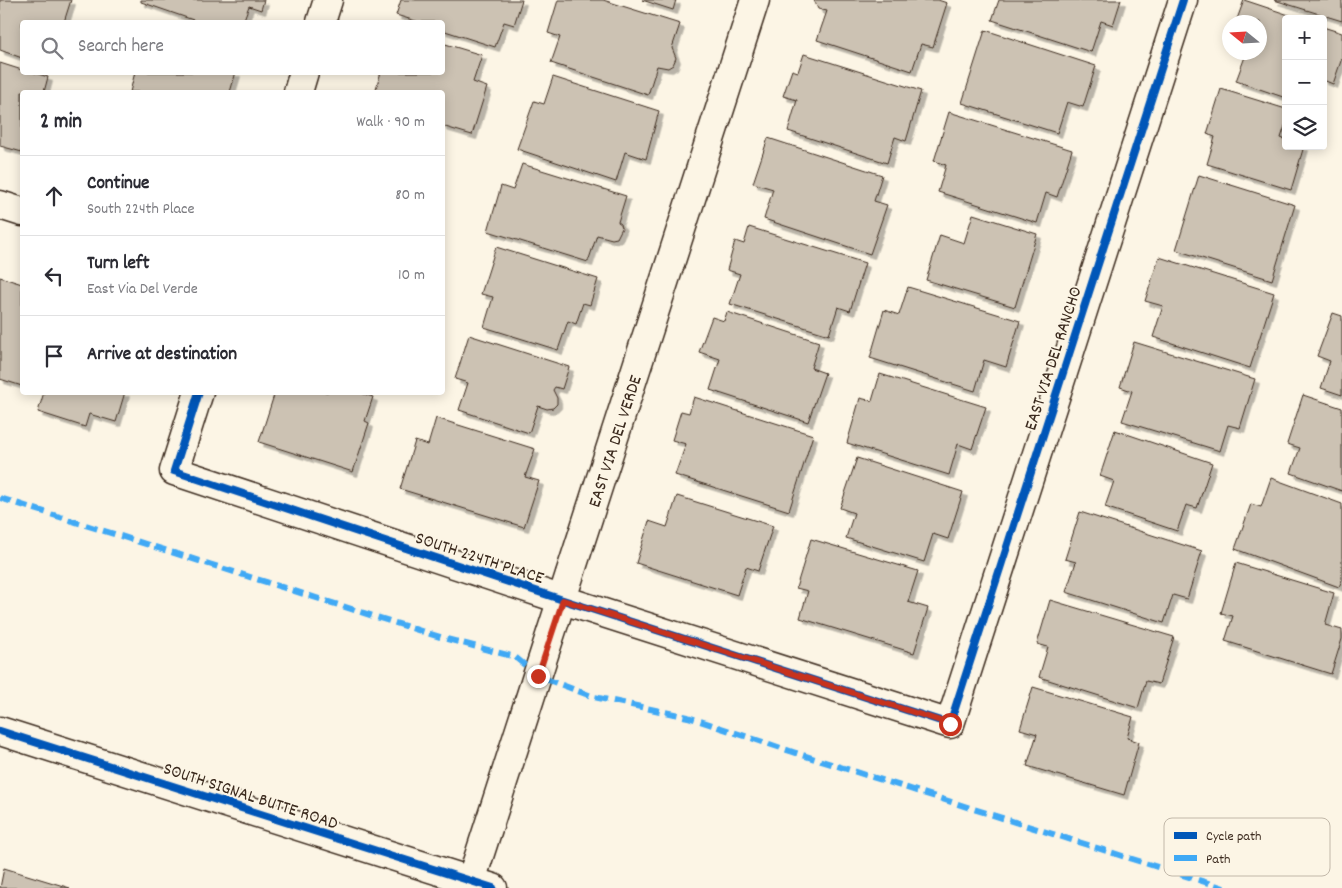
<!DOCTYPE html>
<html lang="en">
<head>
<meta charset="utf-8">
<style>
  body { margin:0; font-family:Dekko,sans-serif; background:#f7f7f7; color:#2b2b33 }
  .controls { position:absolute; right:15px; top:15px; display:grid; overflow:hidden; border-radius:5px; box-shadow:0 2px 12px #0003 }
  .controls button { width:45px; height:45px; display:grid; place-items:center; padding:0; border:0; border-bottom:1px solid #e1e1e2; background:#fff; color:#2b2b33; font:25px sans-serif }
  .compass { position:absolute; left:1222px; top:15px; width:45px; height:45px; border-radius:50%; background:#fff; box-shadow:0 2px 12px #0003; rotate:288deg }
  .stop { position:absolute; width:15px; height:15px; margin:-11px; border:4px solid #c8321e; border-radius:50%; background:#fff }
  .stop.end { background:#c8321e; border-color:#fff; box-shadow:0 1px 5px #0008 }
  .list { margin:0; padding:0; list-style:none }
  h2 { display:flex; justify-content:space-between; align-items:center; height:65px; margin:0; padding:0 20px; font-size:21px }
  h2 small { font-size:16px; font-weight:400; color:#7c7c81 }
  .list li { display:grid; grid-template-columns:32px 1fr auto; gap:15px; align-items:center; box-sizing:border-box; height:80px; padding:0 20px; border-top:1px solid #e1e1e2 }
  .list b { display:block; font-size:19px; white-space:nowrap }
  .list p { margin:0; font-size:16px; white-space:nowrap; color:#7c7c81 }
  .list em { font-size:16px; font-style:normal; color:#7c7c81 }
  .icon { flex:none; width:28px; height:28px; fill:none; stroke:currentColor; stroke-width:2; stroke-linecap:round; stroke-linejoin:round }
  .map { position:relative; flex:none; width:1342px; height:888px; overflow:hidden }
  .search { position:absolute; background:#fff; box-shadow:0 2px 12px #0003; left:20px; top:20px; width:425px; height:55px; display:flex; align-items:center; gap:12px; box-sizing:border-box; padding:0 18px; border-radius:5px; color:#7c7c81; font-size:19px }
  .panel { position:absolute; background:#fff; box-shadow:0 2px 12px #0003; left:20px; top:90px; width:425px; height:305px; border-radius:5px }
  .map>svg:first-child { display:block }
</style>
</head>
<body>
<div class="map">
<svg width="1342" height="888" viewBox="0 0 1342 888">
  <defs>
    <filter id="shadow"><feDropShadow dx="4.5" dy="4.5" stdDeviation="0" flood-color="#0004"/></filter>
  </defs>
  <rect width="100%" height="100%" fill="#fcf5e5"/>
  <filter id="ink" filterUnits="userSpaceOnUse"><feTurbulence type="fractalNoise" baseFrequency=".02" numOctaves="2"/><feDisplacementMap in="SourceGraphic" scale="10" xChannelSelector="R" yChannelSelector="G"/><feConvolveMatrix kernelMatrix="1 2 1 2 8 2 1 2 1" color-interpolation-filters="sRGB"/></filter>
  <g filter="url(#ink)">
    <g fill="#ccc2b3" stroke="#3b2a1e" filter="url(#shadow)">
      <polygon points="0,0 71,0 64,22 66,22 22,22 22,58 0,50"/>
      <polygon points="141,0 264,0 261,10 249,6 243,22 199,22 141,2"/>
      <polygon points="401,0 522,0 514,25 504,22 495,47 442,30 442,22 419,22 396,15"/>
      <polygon points="558,0 603,0 680,24 672,48 676,58 673,65 668,68 657,66 648,95 551,63 560,37 548,33"/>
      <polygon points="642,0 676,0 673,10"/>
      <polygon points="814,0 938,0 947,3 933,47 921,44 912,71 817,40 827,11 818,9"/>
      <polygon points="999,0 1121,0 1113,25 1101,21 1091,52 992,20"/>
      <polygon points="1244,0 1301,19 1286,19 1286,98 1236,81 1246,54 1243,52 1260,52 1260,22 1236,22"/>
      <polygon points="1274,0 1342,0 1342,21"/>
      <polygon points="1323,27 1342,33 1342,58 1333,84 1323,80"/>
      <polygon points="985,30 1096,66 1083,107 1067,102 1057,133 962,103"/>
      <polygon points="442,43 482,55 473,82 487,87 472,135 442,126 442,92 375,92 381,72 442,72"/>
      <polygon points="804,54 921,91 906,141 895,137 887,163 788,131 797,100 783,96 792,70 798,72"/>
      <polygon points="0,63 22,70 22,72 32,72 48,77 44,92 22,92 22,152 0,146"/>
      <polygon points="135,72 236,72 230,92 130,92"/>
      <polygon points="553,77 659,111 646,159 625,152 616,182 517,149 534,101 544,104"/>
      <polygon points="1221,89 1286,109 1286,123 1281,138 1286,140 1286,146 1304,146 1291,190 1207,164 1215,137 1207,134"/>
      <polygon points="949,112 1072,150 1057,197 1046,193 1037,223 938,192 946,165 934,161"/>
      <polygon points="768,138 882,175 874,201 887,205 870,254 764,219 773,189 753,183"/>
      <polygon points="522,164 626,196 618,222 621,224 622,228 617,238 612,239 597,235 588,262 488,231 501,186 513,190"/>
      <polygon points="1199,175 1295,205 1272,280 1176,250"/>
      <polygon points="973,214 1037,234 1015,307 926,280 940,235 964,243"/>
      <polygon points="749,227 865,263 850,311 838,307 829,335 730,304 740,274 727,270 735,241 744,244"/>
      <polygon points="496,247 598,279 590,305 583,303 576,324 568,321 558,350 484,327 493,297 481,294"/>
      <polygon points="1159,257 1274,293 1250,368 1153,337 1163,306 1145,301"/>
      <polygon points="0,277 22,284 22,386 0,379"/>
      <polygon points="908,287 1020,321 1006,367 984,360 975,391 870,358 884,310 899,315"/>
      <polygon points="727,312 819,342 811,368 825,373 808,422 710,390 720,359 699,352 712,317 724,321"/>
      <polygon points="1333,313 1342,316 1342,395 1321,388 1330,361 1317,356"/>
      <polygon points="469,335 569,367 562,389 555,387 553,390 557,398 557,404 553,408 547,409 538,406 529,433 459,410 468,383 455,379"/>
      <polygon points="1134,342 1255,379 1240,428 1228,425 1220,451 1122,421 1132,391 1120,387"/>
      <polygon points="880,374 986,407 972,449 958,444 949,475 847,443 860,398 872,401"/>
      <polygon points="44,392 125,392 116,422 89,414 85,427 38,412"/>
      <polygon points="275,392 358,392 373,397 365,421 369,423 353,472 259,442"/>
      <polygon points="1303,395 1342,408 1342,491 1291,473 1300,448 1287,444"/>
      <polygon points="694,397 813,435 789,511 675,475 686,444 672,440 681,411 689,413"/>
      <polygon points="436,418 535,449 525,477 539,481 524,527 400,489 415,441 428,445"/>
      <polygon points="1115,430 1212,463 1197,508 1186,505 1177,531 1105,507 1114,481 1100,476"/>
      <polygon points="857,458 963,492 948,539 933,534 924,562 846,538 854,513 840,508"/>
      <polygon points="1271,478 1342,504 1342,580 1339,587 1235,549 1251,504 1261,507"/>
      <polygon points="677,496 773,526 758,571 746,567 737,595 636,563 649,521 667,527"/>
      <polygon points="1080,512 1202,551 1187,599 1173,595 1164,623 1066,592 1076,562 1065,559"/>
      <polygon points="811,539 918,571 908,602 928,608 914,653 800,618 808,591 796,588"/>
      <polygon points="1236,563 1334,593 1325,625 1342,630 1342,639 1331,674 1225,641 1233,616 1221,613"/>
      <polygon points="1050,600 1174,637 1159,684 1146,681 1138,708 1039,677 1048,647 1037,644"/>
      <polygon points="1033,687 1133,717 1127,738 1139,742 1124,795 1027,766 1037,734 1020,729"/>
      <polygon points="4,868 70,888 0,888"/>
    </g>
    <g fill="none" stroke-linecap="round" stroke-linejoin="round">
      <defs>
        <g id="minor">
          <polyline points="321,22 328,0"/>
          <polyline points="298,92 304,72"/>
          <polyline points="0,205 22,212"/>
          <polyline points="199,392 174,471 563,600 950,724 1183,0"/>
          <polyline points="0,731 493,888"/>
          <polyline points="471,881 755,0"/>
        </g>
      </defs>
      <use href="#minor" stroke="#3b2a1e" stroke-width="31"/>
      <use href="#minor" stroke="#fcf5e5" stroke-width="28"/>
      <polyline stroke="#3fa9f5" stroke-width="6" stroke-dasharray="12 6" stroke-linecap="butt" points="0,498 443,638 515,657 538,676 594,697 688,717 793,752 1224,888"/>
      <defs>
        <g id="cycleway">
          <polyline points="199,392 174,471 563,600 950,724 1183,0"/>
          <polyline points="0,731 493,888"/>
        </g>
      </defs>
      <use href="#cycleway" stroke="#fcf5e5" stroke-width="11"/>
      <use href="#cycleway" stroke="#0057b8" stroke-width="8"/>
    </g>
  </g>
  <g fill="none" stroke-linecap="round" stroke-linejoin="round" filter="url(#ink)">
    <polyline stroke="#c8321e" stroke-width="6" points="538,676 563,600 950,724"/>
  </g>
  <g text-anchor="middle" stroke-width="4" stroke-linejoin="round" paint-order="stroke">
    <g font-size="18" fill="#3b2a1e" stroke="#fcf5e5">
      <text transform="translate(1052 358) rotate(-72)" y="6">EAST VIA DEL RANCHO</text>
      <text transform="translate(614 441) rotate(-72)" y="6">EAST VIA DEL VERDE</text>
      <text transform="translate(480 557) rotate(18)" y="6">SOUTH 224TH PLACE</text>
      <text transform="translate(251 795) rotate(18)" y="6">SOUTH SIGNAL BUTTE ROAD</text>
    </g>
  </g>
  <rect x="1164" y="818" width="166" height="58" rx="8" fill="#fcf5e5" stroke="#c2b8a9" stroke-width="1"/>
  <rect x="1174" y="832" width="23" height="7" fill="#0057b8"/>
  <rect x="1174" y="855" width="23" height="6" fill="#3fa9f5"/>
  <g font-size="14" fill="#3b2a1e">
    <text x="1206" y="840">Cycle path</text>
    <text x="1206" y="863">Path</text>
  </g>
</svg>
<div class="controls">
<button>+</button>
<button>−</button>
<button><svg class="icon" aria-label="layers" viewBox="0 0 24 24"><path d="M12 4l9 5-9 5-9-5zM3 14l9 5 9-5"/></svg></button>
</div>
<svg class="compass" viewBox="-18 -18 36 36"><path d="M0-13l5 13h-10z" fill="#e53935"/><path d="M0 13l5-13h-10z" fill="#7c7c81"/></svg>
<div class="stop" style="left:950px;top:724px"></div>
<div class="stop end" style="left:538px;top:676px"></div>
<div class="search"><svg class="icon" aria-label="search" viewBox="0 0 24 24"><circle cx="10" cy="10" r="6"/><path d="M15 15l6 6"/></svg>Search here</div>
<section class="panel">
<h2>2 min<small>Walk · 90 m</small></h2>
<ul class="list">
<li><svg class="icon" aria-label="ahead" viewBox="0 0 24 24"><path d="M12 20V5M6 11l6-6 6 6"/></svg><div><b>Continue</b><p>South 224th Place</p></div><em>80 m</em></li>
<li><svg class="icon" aria-label="left" viewBox="0 0 24 24"><path d="M17 20v-9H6M10 6l-5 5 5 5"/></svg><div><b>Turn left</b><p>East Via Del Verde</p></div><em>10 m</em></li>
<li><svg class="icon" aria-label="arrive" viewBox="0 0 24 24"><path d="M6 21V4h12l-3 4 3 4H6"/></svg><div><b>Arrive at destination</b></div></li>
</ul>
</section>
</div>
</body>
</html>
